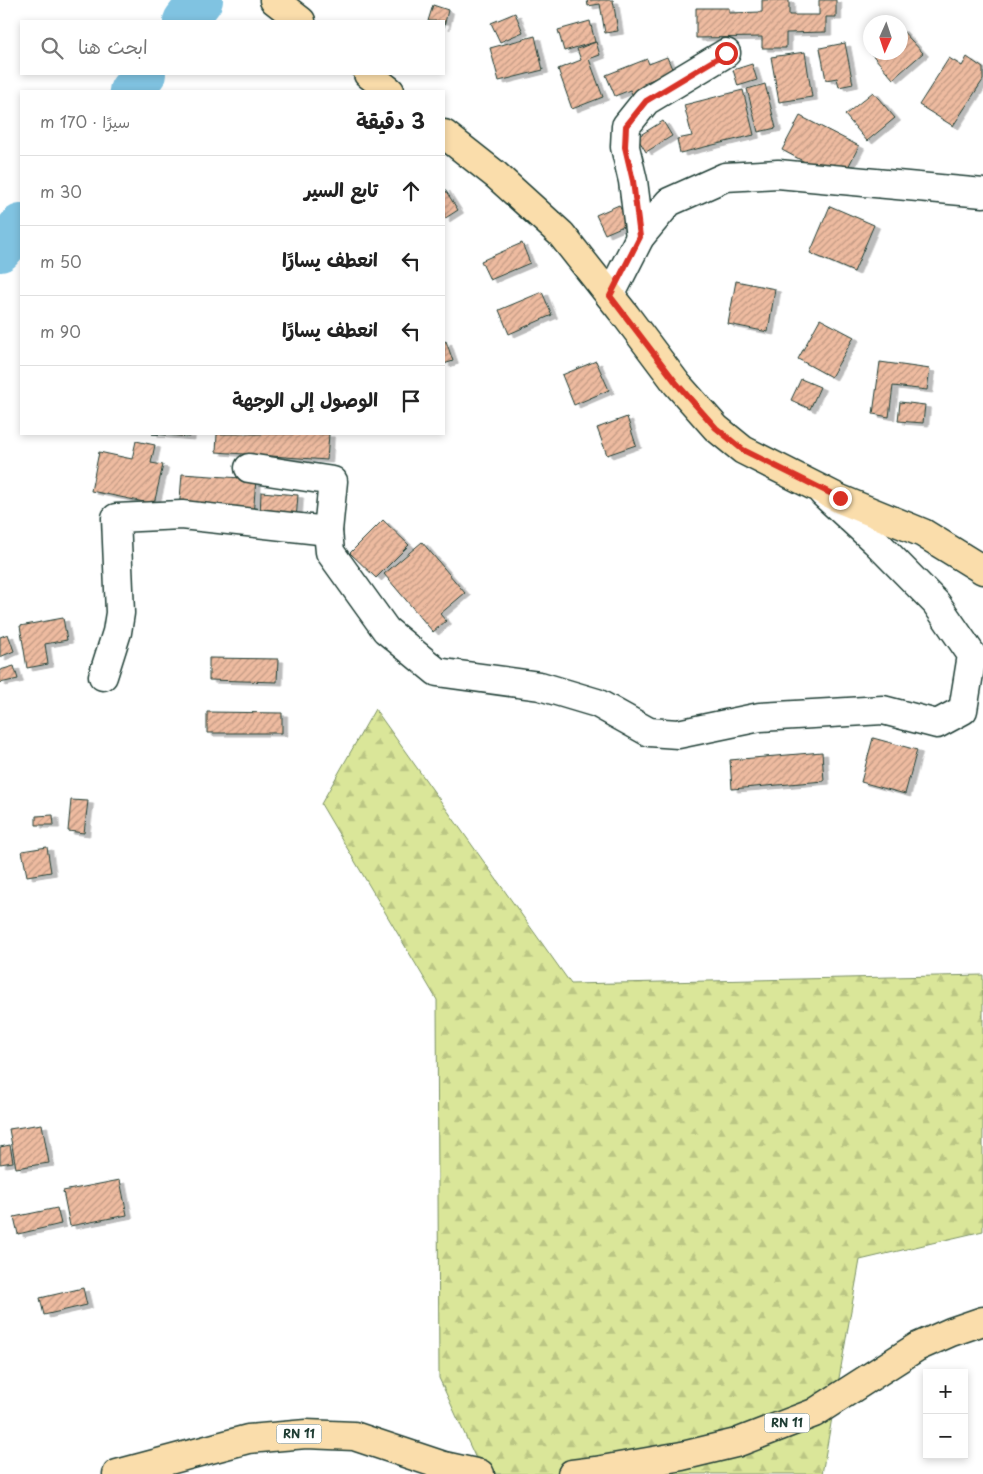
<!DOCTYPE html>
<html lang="ar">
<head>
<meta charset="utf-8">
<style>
  body { margin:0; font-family:"Playpen Sans","Playpen Sans Arabic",sans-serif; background:#f6f6f6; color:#222; direction:rtl }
  .controls { position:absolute; right:15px; bottom:15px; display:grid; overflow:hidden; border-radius:0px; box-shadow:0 2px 8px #0003 }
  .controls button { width:45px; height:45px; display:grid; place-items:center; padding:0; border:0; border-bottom:1px solid #e0e0e0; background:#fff; color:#222; font:25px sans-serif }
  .compass { position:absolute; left:863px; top:15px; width:45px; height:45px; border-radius:50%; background:#fff; box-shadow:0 2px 8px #0003; rotate:183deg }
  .stop { position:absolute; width:15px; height:15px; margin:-11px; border:4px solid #d93025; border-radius:50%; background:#fff }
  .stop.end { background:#d93025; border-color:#fff; box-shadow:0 1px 5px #0008 }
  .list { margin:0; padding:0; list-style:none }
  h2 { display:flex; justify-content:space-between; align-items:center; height:65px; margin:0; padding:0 20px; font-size:21px }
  h2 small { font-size:16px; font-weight:400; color:#767676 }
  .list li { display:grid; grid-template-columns:32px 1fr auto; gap:15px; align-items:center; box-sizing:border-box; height:70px; padding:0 20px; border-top:1px solid #e0e0e0 }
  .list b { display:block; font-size:19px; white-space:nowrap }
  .list em { font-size:16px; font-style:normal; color:#767676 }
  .icon { flex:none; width:28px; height:28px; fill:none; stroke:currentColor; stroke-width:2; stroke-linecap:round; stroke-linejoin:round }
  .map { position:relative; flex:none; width:983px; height:1474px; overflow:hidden; direction:ltr }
  .search { position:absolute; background:#fff; box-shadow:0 2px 8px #0003; left:20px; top:20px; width:425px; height:55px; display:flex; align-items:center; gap:12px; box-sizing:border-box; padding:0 18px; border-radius:0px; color:#767676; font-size:19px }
  .panel { position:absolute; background:#fff; box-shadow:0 2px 8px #0003; left:20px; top:90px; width:425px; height:345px; border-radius:0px; direction:rtl }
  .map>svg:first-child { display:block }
</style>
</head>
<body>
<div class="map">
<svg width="983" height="1474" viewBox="0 0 983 1474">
  <defs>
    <pattern id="forest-firs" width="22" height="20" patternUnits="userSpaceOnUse" patternTransform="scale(1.25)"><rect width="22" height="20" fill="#dae699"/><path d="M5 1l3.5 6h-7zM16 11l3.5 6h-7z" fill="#bbc684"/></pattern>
    <pattern id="building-hatch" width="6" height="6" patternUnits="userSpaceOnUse" patternTransform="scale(1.25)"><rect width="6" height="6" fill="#eebba0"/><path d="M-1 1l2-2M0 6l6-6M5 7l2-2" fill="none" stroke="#c09983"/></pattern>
    <filter id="shadow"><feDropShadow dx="5.5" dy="3" stdDeviation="0" flood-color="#0004"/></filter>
  </defs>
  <rect width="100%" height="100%" fill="#fff"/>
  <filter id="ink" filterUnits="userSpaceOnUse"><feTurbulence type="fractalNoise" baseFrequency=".02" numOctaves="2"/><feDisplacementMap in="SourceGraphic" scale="10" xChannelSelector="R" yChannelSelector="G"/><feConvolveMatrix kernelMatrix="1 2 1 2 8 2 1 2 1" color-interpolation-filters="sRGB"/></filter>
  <g filter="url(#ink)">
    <polygon fill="url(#forest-firs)" stroke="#7c9266" points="375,709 571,984 983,975 983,1231 860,1260 822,1474 483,1474 439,1378 437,1000 321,804"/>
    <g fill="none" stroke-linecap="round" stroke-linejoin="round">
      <g stroke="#80c3e1" stroke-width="44">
        <polyline points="185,21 201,0"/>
        <polyline points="131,91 144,74"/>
        <polyline points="0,250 21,226"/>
      </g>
    </g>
    <g fill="url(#building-hatch)" stroke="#1f3d34" filter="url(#shadow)">
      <polygon points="587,0 613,0 618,31 605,33 600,4 588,6"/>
      <polygon points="762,0 789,0 789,15 819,15 819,0 836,0 836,17 826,17 826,32 786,33 786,48 762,48 762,37 696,38 696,8 729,8 729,13 762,12"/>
      <polygon points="433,5 448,10 444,27 444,21 428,21"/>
      <polygon points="515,13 523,32 500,42 491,23"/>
      <polygon points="590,21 595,42 564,51 558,30"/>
      <polygon points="900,28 923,53 893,79 869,51 870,50 870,52 900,52"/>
      <polygon points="535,36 543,70 499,81 490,48"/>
      <polygon points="596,42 600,55 589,59 603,97 572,109 558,69 581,60 577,49"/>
      <polygon points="845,43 853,84 839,87 837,78 826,80 820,48"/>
      <polygon points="805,52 812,97 779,102 771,57"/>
      <polygon points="667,57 673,71 644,83 647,91 633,96 630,90 615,96 606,75 647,59 649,64"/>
      <polygon points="967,57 983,68 983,80 953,126 919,105 949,58 962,66"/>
      <polygon points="752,64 757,80 738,86 733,70"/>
      <polygon points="765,84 776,128 758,132 747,89"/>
      <polygon points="743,90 754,135 680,153 677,139 692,136 684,105"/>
      <polygon points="873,92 895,118 867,141 845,115"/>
      <polygon points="800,116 859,146 841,181 782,150"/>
      <polygon points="663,121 672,136 646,152 637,137"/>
      <polygon points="444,188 458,210 444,219"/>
      <polygon points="619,205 628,224 605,234 596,215"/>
      <polygon points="830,206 874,225 854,272 810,253"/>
      <polygon points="522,243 530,263 490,280 481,261"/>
      <polygon points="736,281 775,289 768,332 728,324"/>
      <polygon points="542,292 552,315 509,334 499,310"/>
      <polygon points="820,319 854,337 831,377 798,359"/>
      <polygon points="446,341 453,361 444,364 444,342"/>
      <polygon points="596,361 609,390 574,405 562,375"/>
      <polygon points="880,362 930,369 927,390 893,386 889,417 873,414"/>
      <polygon points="801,379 820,387 810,409 791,400"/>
      <polygon points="900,402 925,405 923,423 898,421"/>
      <polygon points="627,417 636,445 607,455 597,428"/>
      <polygon points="152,434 190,434 189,437"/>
      <polygon points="217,434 329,434 327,460 216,452"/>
      <polygon points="136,441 155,445 151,463 163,465 154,504 91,491 99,452 132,459"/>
      <polygon points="182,474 256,479 253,516 179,511"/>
      <polygon points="261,492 298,495 296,520 260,518"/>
      <polygon points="383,520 409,545 376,578 350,553"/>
      <polygon points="422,542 465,593 440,614 446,621 433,632 384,574"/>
      <polygon points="63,618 67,640 45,644 48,664 27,668 20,626"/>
      <polygon points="8,634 14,651 0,657 0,637"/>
      <polygon points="209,658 278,659 277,682 209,680"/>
      <polygon points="14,666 18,679 0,683 0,670"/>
      <polygon points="207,712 282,713 282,733 207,733"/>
      <polygon points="873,738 917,750 905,794 861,782"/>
      <polygon points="822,752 824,781 732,789 730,760"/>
      <polygon points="71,800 88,801 84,833 68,831"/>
      <polygon points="53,815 54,825 36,825 36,816"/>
      <polygon points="47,847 51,872 27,876 22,851"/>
      <polygon points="42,1124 49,1163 16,1168 9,1129"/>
      <polygon points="10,1145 13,1162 0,1164 0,1147"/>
      <polygon points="120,1180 127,1215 70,1226 63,1191"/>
      <polygon points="57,1208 61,1224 18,1234 14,1217"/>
      <polygon points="83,1288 87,1305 44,1315 40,1298"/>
    </g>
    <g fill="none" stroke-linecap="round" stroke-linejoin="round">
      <defs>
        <g id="minor">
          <polyline points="640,237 633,181 625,147 626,126 646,101 726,53"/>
          <polyline points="610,296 640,237 669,202 725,177 778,174 983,193"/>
          <polyline points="249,468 333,481 328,531 330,552 386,630 437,672 540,686 597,703 649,732 678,734 760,717 883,710 937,724 963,710 972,655 936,603 875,541 823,493"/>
          <polyline points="103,676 117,632 120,613 116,518 182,515 328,531"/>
        </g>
        <g id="major">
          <polyline points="274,0 301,21"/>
          <polyline points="368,74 390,91"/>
          <polyline points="444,134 496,175 561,234 626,316 677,384 716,428 743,450 840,499 923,533 983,570"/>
          <polyline points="117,1474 248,1439 306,1434 354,1436 444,1466 480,1474"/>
          <polyline points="572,1474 596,1471 682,1456 736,1443 814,1413 917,1347 951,1332 983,1321"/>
        </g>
      </defs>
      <use href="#minor" stroke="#1f3d34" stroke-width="31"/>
      <use href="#major" stroke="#1f3d34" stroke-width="31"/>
      <use href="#minor" stroke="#fff" stroke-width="28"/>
      <use href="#major" stroke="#faddab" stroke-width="28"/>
    </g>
  </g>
  <g fill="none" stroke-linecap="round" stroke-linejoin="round" filter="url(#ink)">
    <polyline stroke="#d93025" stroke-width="6" points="726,53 646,101 626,126 625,147 633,181 640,237 610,296 677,384 716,428 743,450 840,498"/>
  </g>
  <g text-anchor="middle" stroke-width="4" stroke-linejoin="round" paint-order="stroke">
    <g fill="#fff" stroke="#627771" stroke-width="1">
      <rect x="764.5" y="1413.5" width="45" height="19" rx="4"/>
      <rect x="276.5" y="1424.5" width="45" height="19" rx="4"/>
    </g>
    <g font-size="12" font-weight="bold" fill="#1f3d34">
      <text x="787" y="1427">RN 11</text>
      <text x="299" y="1438">RN 11</text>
    </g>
  </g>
</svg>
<div class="controls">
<button>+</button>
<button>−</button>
</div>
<svg class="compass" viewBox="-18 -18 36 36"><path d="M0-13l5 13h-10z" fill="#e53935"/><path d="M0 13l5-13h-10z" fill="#767676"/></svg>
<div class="stop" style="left:726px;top:53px"></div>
<div class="stop end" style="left:840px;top:498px"></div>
<div class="search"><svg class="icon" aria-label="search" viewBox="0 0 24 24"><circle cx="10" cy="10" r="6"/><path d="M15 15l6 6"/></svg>ابحث هنا</div>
<section class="panel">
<h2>3 دقيقة<small>سيرًا · 170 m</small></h2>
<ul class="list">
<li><svg class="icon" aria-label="ahead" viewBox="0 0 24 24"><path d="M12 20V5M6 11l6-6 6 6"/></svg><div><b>تابع السير</b></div><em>30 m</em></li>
<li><svg class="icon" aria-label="left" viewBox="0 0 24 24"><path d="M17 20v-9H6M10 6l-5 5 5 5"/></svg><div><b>انعطف يسارًا</b></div><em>50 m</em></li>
<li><svg class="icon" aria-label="left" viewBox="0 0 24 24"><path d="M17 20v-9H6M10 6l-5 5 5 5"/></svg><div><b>انعطف يسارًا</b></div><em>90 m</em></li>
<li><svg class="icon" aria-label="arrive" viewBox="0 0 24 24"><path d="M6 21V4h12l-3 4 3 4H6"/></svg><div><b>الوصول إلى الوجهة</b></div></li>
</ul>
</section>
</div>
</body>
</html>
